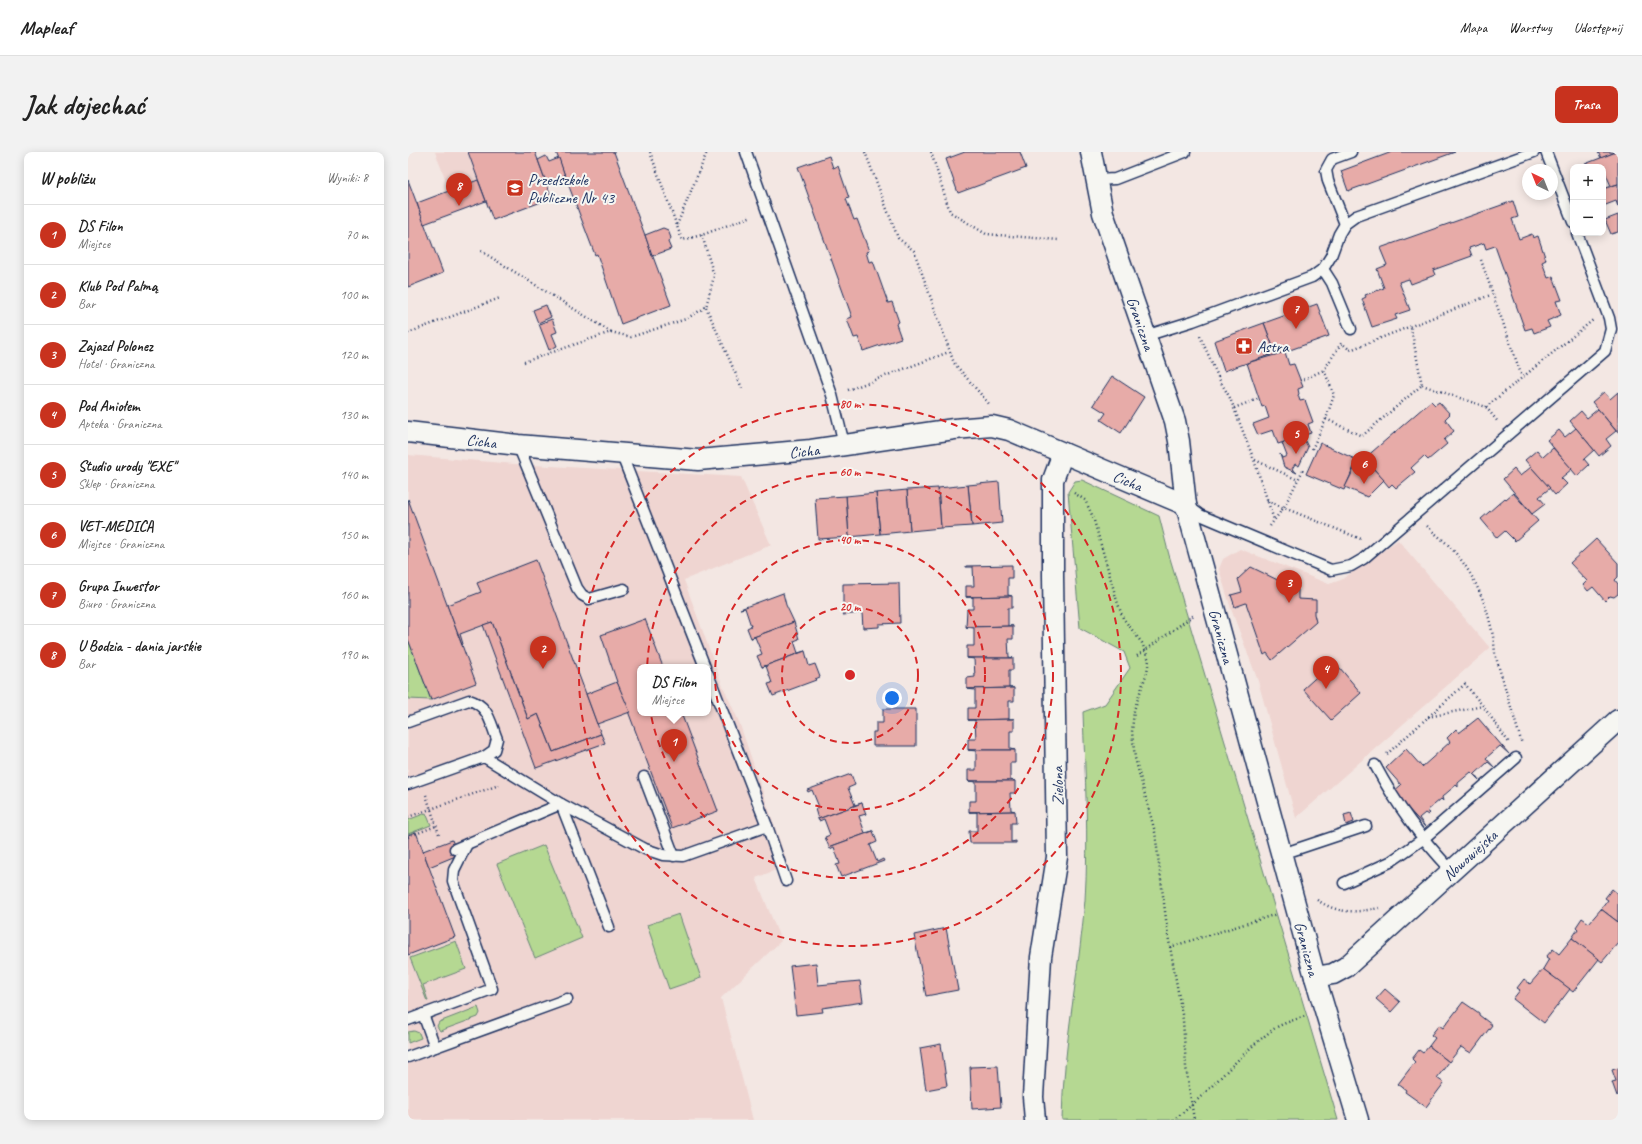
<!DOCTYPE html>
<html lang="pl">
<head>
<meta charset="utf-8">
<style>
  body { margin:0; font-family:Caveat,sans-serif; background:#f2f2f2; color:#222 }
  .controls { position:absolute; right:12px; top:12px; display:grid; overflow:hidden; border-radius:8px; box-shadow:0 2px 10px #0003 }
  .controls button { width:36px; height:36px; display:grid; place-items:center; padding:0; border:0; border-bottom:1px solid #e0e0e0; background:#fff; color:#222; font:20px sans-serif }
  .compass { position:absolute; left:1114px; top:12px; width:36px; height:36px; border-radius:50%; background:#fff; box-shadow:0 2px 10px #0003; rotate:317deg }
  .you { position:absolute; left:484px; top:546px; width:14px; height:14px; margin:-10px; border:3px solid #fff; border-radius:50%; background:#1a73e8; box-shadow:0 0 0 6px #1a73e833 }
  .badge { display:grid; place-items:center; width:26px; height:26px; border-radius:50%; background:#c8321e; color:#fff; font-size:13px; font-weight:700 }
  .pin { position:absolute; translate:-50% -33px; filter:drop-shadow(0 1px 2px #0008) }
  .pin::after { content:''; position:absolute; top:21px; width:14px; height:12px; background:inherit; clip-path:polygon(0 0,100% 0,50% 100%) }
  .popup { position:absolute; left:229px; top:512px; width:74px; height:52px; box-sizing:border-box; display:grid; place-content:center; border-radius:8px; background:#fff; filter:drop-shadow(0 1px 3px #0005); font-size:13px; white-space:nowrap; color:#767676 }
  .popup b { font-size:15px; color:#222 }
  .popup::after { content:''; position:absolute; left:50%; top:100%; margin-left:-8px; border:8px solid transparent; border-top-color:#fff }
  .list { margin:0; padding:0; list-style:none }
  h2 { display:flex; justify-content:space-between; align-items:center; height:52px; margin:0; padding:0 16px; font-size:17px }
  h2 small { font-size:13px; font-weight:400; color:#767676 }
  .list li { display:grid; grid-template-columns:26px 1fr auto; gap:12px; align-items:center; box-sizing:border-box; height:60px; padding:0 16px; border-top:1px solid #e0e0e0 }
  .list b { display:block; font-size:15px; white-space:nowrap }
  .list p { margin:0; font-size:13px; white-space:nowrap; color:#767676 }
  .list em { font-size:13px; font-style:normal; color:#767676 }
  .map { position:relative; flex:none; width:1210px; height:968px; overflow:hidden; border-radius:8px }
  header { display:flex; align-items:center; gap:24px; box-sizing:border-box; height:56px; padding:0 20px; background:#fff; border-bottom:1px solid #e0e0e0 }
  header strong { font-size:19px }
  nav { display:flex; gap:22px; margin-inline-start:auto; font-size:14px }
  .intro { display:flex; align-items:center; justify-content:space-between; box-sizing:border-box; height:96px; padding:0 24px }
  h1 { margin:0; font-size:28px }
  .button { padding:10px 18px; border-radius:8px; background:#c8321e; color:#fff; font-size:14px; font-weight:700 }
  main { display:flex; gap:24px; padding:0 24px }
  aside { flex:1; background:#fff; border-radius:8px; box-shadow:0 2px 10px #0003 }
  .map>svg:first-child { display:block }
</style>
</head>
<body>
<header>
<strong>Mapleaf</strong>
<nav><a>Mapa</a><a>Warstwy</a><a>Udostępnij</a></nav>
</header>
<div class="intro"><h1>Jak dojechać</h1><a class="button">Trasa</a></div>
<main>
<aside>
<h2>W pobliżu<small>Wyniki: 8</small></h2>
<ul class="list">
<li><span class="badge">1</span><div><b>DS Filon</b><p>Miejsce</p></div><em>70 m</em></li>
<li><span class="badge">2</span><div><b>Klub Pod Palmą</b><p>Bar</p></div><em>100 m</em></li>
<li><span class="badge">3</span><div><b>Zajazd Polonez</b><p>Hotel · Graniczna</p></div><em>120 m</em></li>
<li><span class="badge">4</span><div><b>Pod Aniołem</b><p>Apteka · Graniczna</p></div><em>130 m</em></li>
<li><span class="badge">5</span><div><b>Studio urody &quot;EXE&quot;</b><p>Sklep · Graniczna</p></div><em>140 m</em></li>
<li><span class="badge">6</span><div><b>VET-MEDICA</b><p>Miejsce · Graniczna</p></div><em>150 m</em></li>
<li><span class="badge">7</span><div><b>Grupa Inwestor</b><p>Biuro · Graniczna</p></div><em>160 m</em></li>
<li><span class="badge">8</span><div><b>U Bodzia - dania jarskie</b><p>Bar</p></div><em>190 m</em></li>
</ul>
</aside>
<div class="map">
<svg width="1210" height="968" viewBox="0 0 1210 968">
  <rect width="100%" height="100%" fill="#f3e7e3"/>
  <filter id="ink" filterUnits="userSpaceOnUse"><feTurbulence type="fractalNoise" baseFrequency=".025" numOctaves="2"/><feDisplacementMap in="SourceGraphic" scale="8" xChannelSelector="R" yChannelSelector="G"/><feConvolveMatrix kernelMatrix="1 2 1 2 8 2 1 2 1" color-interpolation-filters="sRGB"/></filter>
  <g filter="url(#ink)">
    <g fill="#efd5d1" fill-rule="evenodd">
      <polygon points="27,0 127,0 144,46 85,68 70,29 42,39"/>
      <path d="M0 303 107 312 333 325 363 393 276 428 314 532 331 570 380 713 348 726 373 789 313 846 345 968H0ZM232 515H300V561H232Z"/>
      <polygon points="990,388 1082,496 888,666 850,529 823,457 811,417 815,407 832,397 921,432 933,428"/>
    </g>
    <g fill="#b5d892" stroke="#688478">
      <path d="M674 328 751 364 761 403 930 968H654C655 894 671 822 677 748 681 686 677 623 675 560L697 552 722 516 716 500 672 476 660 340 667 329Z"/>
      <polygon points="0,487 23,548 0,547"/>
      <polygon points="18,661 23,673 0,682 0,668"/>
      <polygon points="136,693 174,786 127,806 89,712"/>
      <polygon points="271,762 293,826 261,837 239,773"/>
      <polygon points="48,789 58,817 15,833 20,849 19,849 2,806"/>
      <polygon points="70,855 72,861 70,865 32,879 29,874 31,870"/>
      <polygon points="6,879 11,881 13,886 0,891 0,880"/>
    </g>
    <g fill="#e7aba8" stroke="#1b2f5e">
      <polygon points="60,0 127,0 144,46 85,68"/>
      <polygon points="148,0 206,0 263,153 213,172 189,102 187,103"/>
      <polygon points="557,0 612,0 618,16 550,41 538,7"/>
      <polygon points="984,0 1047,0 940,39 933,19"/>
      <polygon points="1190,0 1208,0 1193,6"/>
      <polygon points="1208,0 1210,0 1210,32 1203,34 1197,20 1195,21 1195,15 1178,15 1177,12"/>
      <polygon points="138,4 141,10 151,6 158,27 139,33 130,8"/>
      <polygon points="421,4 425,16 430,14 441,46 438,47 446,68 449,67 461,99 458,100 461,110 465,109 480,151 484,150 491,170 488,172 493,186 455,199 450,185 446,186 439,167 444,165 390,15"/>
      <polygon points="0,28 35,121 0,135"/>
      <polygon points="70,28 78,49 16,72 9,51"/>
      <polygon points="1210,32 1210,55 1208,49 1195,54 1195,37"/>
      <polygon points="1105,49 1110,65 1104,67 1111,87 1124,82 1125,86 1130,84 1138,108 1134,110 1140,126 1145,124 1154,148 1148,149 1153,163 1139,169 1142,175 1126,181 1124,176 1117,178 1087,94 1078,97 1076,91 1061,96 1064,104 1025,118 1027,123 1003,132 1001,127 991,130 1002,158 987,163 989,167 964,175 954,147 958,145 957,143 976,136 969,117 979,113 972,96"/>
      <polygon points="1210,63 1210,80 1203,82 1197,68"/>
      <polygon points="255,76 260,78 263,86 260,90 263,97 244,104 237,83"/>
      <polygon points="909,152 921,184 868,203 856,171"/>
      <polygon points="138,153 143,165 130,171 125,158"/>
      <polygon points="144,167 149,180 144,182 149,194 141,198 131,172"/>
      <polygon points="856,171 868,203 863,205 862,203 816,219 806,189"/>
      <polygon points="877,200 881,213 886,212 895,235 890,237 891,242 890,243 892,249 897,248 905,270 900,272 903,281 870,292 865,278 850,283 845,272 861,266 857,254 854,255 839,211"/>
      <polygon points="704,224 736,245 713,281 693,268 698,261 685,253"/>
      <polygon points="1196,240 1202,247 1210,240 1210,281 1184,250"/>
      <polygon points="1023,249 1027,253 1031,250 1042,262 1037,267 1046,279 1036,288 1039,292 1020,308 1016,304 1003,316 1007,320 988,336 984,332 981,335 957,306"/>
      <polygon points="1190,257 1208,279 1198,287 1203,294 1191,304 1162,269 1173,259 1179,266"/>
      <polygon points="1168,276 1186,298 1176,307 1181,313 1169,324 1139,288 1151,278 1157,285"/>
      <polygon points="894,283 900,295 891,314 887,312 884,317 889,321 876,315 872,302 874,306 879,304 874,291"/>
      <polygon points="912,291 949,308 936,338 898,322"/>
      <polygon points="1145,296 1164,317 1153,326 1159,332 1147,343 1117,308 1129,298 1135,305"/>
      <polygon points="962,313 976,328 959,345 937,335 947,315 954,319"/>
      <polygon points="1123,315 1142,336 1131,345 1137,352 1124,362 1095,327 1106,317 1112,324"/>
      <polygon points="591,330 594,371 564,374 560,333"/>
      <polygon points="560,333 564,374 533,376 530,336"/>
      <polygon points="530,336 533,376 502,379 499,338"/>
      <polygon points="499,338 502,379 472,382 468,341"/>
      <polygon points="468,341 472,382 441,385 438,344"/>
      <polygon points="1105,341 1130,369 1107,389 1097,379 1089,386 1073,367 1097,346 1098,347"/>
      <polygon points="438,344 441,385 410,387 407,346"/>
      <polygon points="0,347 68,531 23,548 0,487"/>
      <polygon points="1188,387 1210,411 1210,425 1207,428 1210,432 1210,442 1206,445 1202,444 1197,449 1185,435 1180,439 1175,433 1179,429 1162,411"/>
      <polygon points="128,408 193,582 145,600 130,562 120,567 84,470 52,482 55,492 54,493 39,453 73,440 69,431"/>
      <polygon points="604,413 604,426 600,426 600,443 604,444 558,445 558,434 566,434 565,415 558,415 558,414"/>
      <polygon points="843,415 890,438 890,447 908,448 908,459 906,459 906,462 908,470 864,508 859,501 856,503 838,451 827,455 823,443 834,440 830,427"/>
      <polygon points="491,431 492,471 471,472 471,475 455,476 454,461 435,463 435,432"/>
      <polygon points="375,441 378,453 386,470 343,486 339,476 343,474 337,456 332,457"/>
      <polygon points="604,444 604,456 600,456 600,474 605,474 558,475 559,457 565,457 565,445 558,445"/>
      <polygon points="237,467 255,515 232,515 232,561 273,561 310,659 264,676 209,530 193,483"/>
      <polygon points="84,470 120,567 130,562 145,600 193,582 197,591 128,616 75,473"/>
      <polygon points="386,470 391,487 386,489 390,501 397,499 354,515 349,504 354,502 347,485 343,486"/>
      <polygon points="605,474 605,487 600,487 601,505 605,506 559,506 559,494 566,494 566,476 558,475"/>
      <polygon points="397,499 401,514 407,512 412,525 407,527 408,528 365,544 360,532 364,531 358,514 354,515"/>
      <polygon points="559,506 605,506 605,518 601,518 601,536 606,536 559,537 559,526 567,525 566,507"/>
      <polygon points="926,509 953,541 923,568 895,537"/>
      <polygon points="209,530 222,560 189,572 178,542"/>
      <polygon points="606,536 606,549 601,549 601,567 606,567 560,568 560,556 567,556 567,538 559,537"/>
      <polygon points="475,557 508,557 508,594 465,594 465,580 468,580 468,571 475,571"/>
      <polygon points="1070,566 1101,602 1092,594 1078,606 1086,615 1080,610 1067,622 1071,628 1063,620 1050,631 1050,635 1048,633 1034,645 1035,649 1033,647 1019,659 1022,661 1020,663 1017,661 1011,666 1018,676 985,640 993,633 978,616 998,597 1014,615 1042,590 1039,586 1048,577 1051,581"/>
      <polygon points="606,567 606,579 602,579 602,597 607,598 560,598 560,587 568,587 567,568 560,568"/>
      <polygon points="560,598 607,598 607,611 602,611 602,628 607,629 560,629 560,618 568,618 568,599"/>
      <polygon points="443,622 447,633 440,636 447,653 454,651 410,667 407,657 411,655 404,638 400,640 399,638"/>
      <polygon points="560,629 607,629 607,641 602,641 603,658 607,659 561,660 561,649 568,649 568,630"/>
      <polygon points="454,651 458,662 451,664 457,681 465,679 421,695 417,685 422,683 416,667 411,669 410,667"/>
      <polygon points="607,659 608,671 603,671 603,690 608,689 608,691 562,691 561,679 569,679 569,660 561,660"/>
      <polygon points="943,661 946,670 938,673 936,663"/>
      <polygon points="465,679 469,690 462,693 469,710 475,707 476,709 433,725 428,713 432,712 426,695 422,697 421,695"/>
      <polygon points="8,680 47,785 0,803 0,683"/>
      <polygon points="44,688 50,703 21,715 15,699"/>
      <polygon points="1204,737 1210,742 1210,770 1193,757 1200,748 1197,746"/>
      <polygon points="1193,757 1210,770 1210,791 1194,810 1164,786 1170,777 1168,775 1174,766 1181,771"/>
      <polygon points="538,776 550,838 518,844 506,783"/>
      <polygon points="1164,786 1191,807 1165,840 1135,817 1141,807 1138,805 1145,797 1151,802"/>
      <polygon points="408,811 410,833 452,829 455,850 414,856 415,860 388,863 382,814"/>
      <polygon points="1135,817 1162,837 1136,871 1105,847 1112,838 1109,836 1116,827 1122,832"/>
      <polygon points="977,837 992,850 983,860 968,847"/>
      <polygon points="1055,850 1071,861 1071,863 1084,873 1063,901 1053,895 1041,910 1021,894 1027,886 1023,883 1031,873 1035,876"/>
      <polygon points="533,892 539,934 518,938 512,896"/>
      <polygon points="1021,894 1041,910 1029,926 1036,931 1018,955 997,940 998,938 990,932 1007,910 1004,907 1011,898 1015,901"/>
      <polygon points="590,914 593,955 564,957 562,915"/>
      <polygon points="1210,916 1210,943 1209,944 1204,930 1208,929 1204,918"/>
    </g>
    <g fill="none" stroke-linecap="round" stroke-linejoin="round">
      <defs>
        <g id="service">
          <polyline points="338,0 424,243 436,292"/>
          <polyline points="1138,0 1165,70"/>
          <polyline points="688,28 707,27 777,0"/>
          <polyline points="937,72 920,29 918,18 924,7 943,0"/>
          <polyline points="915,117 924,131 943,177"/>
          <polyline points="737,184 785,169 904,125 915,117 923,104 931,82 937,72 948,64 1126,0"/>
          <polyline points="110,293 169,436 174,443 181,447 216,437"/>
          <polyline points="213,301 297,515"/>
          <polyline points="780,354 792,363 923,418 943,414 955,407 1197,199 1203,177 1201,166 1169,81"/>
          <polyline points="300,522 359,674 378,729"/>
          <path d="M0 570 61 548C81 554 82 570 89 587L86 598 76 605"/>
          <path d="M967 613C989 654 1012 685 1044 719"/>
          <polyline points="236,625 266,704"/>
          <polyline points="0,632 76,605 153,652 237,697 255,703 275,704 359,674"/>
          <polyline points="47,697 153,652 201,775"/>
          <polyline points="874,702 958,674"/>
          <polyline points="936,731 982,710 1015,687 1108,606"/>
          <polyline points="15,862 27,895"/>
          <polyline points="0,868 84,837 45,729 46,718 59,692"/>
          <polyline points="0,905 159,847"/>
        </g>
        <g id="minor">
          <path id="s1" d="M683 0 695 61 767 269 771 289 778 353 907 825 950 968"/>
          <path id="s2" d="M0 280 110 293 290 308 403 298 546 277 584 274 601 278 778 353"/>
          <path id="s3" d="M907 825 925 822 938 815 1210 568"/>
          <polyline points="627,968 625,945 633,805 649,705 645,424 645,328 655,301"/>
        </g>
      </defs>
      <use href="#service" stroke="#1b2f5e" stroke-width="13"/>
      <use href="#minor" stroke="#1b2f5e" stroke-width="23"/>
      <g stroke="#1b2f5e" stroke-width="2.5" stroke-dasharray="1 3" stroke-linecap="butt">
        <polyline points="242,0 274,88 294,83 344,64"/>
        <polyline points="457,0 490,86 506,99 546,211 582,253"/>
        <polyline points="523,0 542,60 578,82 651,88"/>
        <polyline points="269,73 299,0"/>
        <polyline points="73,99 203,180"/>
        <polyline points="1073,108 1114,225"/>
        <polyline points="298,155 334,236"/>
        <polyline points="0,181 92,146"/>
        <polyline points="792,184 811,227 822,246 846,308 866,368"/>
        <polyline points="936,193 942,198 1085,142"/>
        <polyline points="116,210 203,180 223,185 278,167 298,155 306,124 294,83"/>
        <polyline points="892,229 916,218"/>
        <polyline points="1014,233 1078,255 1090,270"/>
        <polyline points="440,238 541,200"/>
        <polyline points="1078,255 1185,168"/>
        <polyline points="826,256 852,246"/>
        <polyline points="918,267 954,284 1014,233 1003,176"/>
        <polyline points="904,297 918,267 926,243 916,218 934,190"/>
        <polyline points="847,308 890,328"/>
        <polyline points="666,341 677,348 685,365 709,449 715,466 734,491 741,508 739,520 726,558 724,580 727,606 747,680 760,783 775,868 778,915 786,968"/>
        <polyline points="859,349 953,387"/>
        <polyline points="862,374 876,355 896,316"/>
        <path d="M1019 374C1027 382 1037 389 1044 397 1069 424 1085 466 1087 502L1114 592"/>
        <polyline points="729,504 786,463"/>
        <polyline points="1020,565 1075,554"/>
        <polyline points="979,602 1057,532 1075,554 1102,592"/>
        <polyline points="18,643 31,682"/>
        <polyline points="0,665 91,633"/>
        <polyline points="0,685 28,674"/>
        <path d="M909 748C931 762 946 761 971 756"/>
        <polyline points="762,795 869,762"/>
        <path d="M765 968C801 942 828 905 863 879 872 872 886 868 897 864"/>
      </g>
      <use href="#service" stroke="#f6f6f2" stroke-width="10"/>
      <use href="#minor" stroke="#f6f6f2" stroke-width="20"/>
    </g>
  </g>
  <g fill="none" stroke="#d62828" stroke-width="2" stroke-dasharray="7 5">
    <circle cx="442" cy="523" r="68"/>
    <circle cx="442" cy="523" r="135"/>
    <circle cx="442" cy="523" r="203"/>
    <circle cx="442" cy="523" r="271"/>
  </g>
  <defs>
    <symbol id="school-square" viewBox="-11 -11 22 22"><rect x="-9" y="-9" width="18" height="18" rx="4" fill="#c8321e" stroke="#f6f6f2"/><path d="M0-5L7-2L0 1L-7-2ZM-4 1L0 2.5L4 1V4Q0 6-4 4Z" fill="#fff"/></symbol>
    <symbol id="pharmacy-square" viewBox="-11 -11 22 22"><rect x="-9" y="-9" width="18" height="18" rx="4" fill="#c8321e" stroke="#f6f6f2"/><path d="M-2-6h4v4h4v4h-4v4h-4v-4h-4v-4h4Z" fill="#fff"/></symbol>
  </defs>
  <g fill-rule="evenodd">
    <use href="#school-square" x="97" y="26" width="20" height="20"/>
    <use href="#pharmacy-square" x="826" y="184" width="20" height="20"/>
  </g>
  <g text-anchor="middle" stroke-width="4" stroke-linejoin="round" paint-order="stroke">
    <g font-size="16" fill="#1b2f5e" stroke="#f6f6f2" text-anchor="start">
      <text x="120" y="33">Przedszkole<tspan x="120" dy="18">Publiczne Nr 43</tspan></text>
      <text x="849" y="200">Astra</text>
    </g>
    <g font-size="16" fill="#1b2f5e" stroke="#f6f6f2">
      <text dy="6" stroke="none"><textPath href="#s1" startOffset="179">Graniczna</textPath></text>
      <text dy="6" stroke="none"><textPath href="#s2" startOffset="74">Cicha</textPath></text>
      <text dy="6" stroke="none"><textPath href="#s2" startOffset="398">Cicha</textPath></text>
      <text dy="6" stroke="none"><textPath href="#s2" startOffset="734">Cicha</textPath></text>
      <text dy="6" stroke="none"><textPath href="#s1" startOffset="503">Graniczna</textPath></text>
      <text transform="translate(649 634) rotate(-91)" y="6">Zielona</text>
      <text dy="6" stroke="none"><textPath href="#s3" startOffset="200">Nowowiejska</textPath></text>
      <text dy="6" stroke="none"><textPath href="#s1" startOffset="827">Graniczna</textPath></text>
    </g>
  </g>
  <circle cx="442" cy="523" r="6" fill="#d62828" stroke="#f6f6f2" stroke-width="2"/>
  <g font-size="12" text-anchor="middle" font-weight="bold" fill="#d62828" stroke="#f6f6f2" stroke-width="4" stroke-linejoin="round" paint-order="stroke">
    <text x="442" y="256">80 m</text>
    <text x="442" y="324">60 m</text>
    <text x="442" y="392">40 m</text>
    <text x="442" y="459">20 m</text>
  </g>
</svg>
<div class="controls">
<button>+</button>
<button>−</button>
</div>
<svg class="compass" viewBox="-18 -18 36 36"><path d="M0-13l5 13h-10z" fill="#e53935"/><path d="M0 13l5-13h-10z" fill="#767676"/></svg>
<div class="you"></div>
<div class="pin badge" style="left:266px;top:610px">1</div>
<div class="popup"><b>DS Filon</b>Miejsce</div>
<div class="pin badge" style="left:135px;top:517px">2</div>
<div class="pin badge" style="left:881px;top:451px">3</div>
<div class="pin badge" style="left:918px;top:537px">4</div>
<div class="pin badge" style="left:888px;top:302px">5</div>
<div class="pin badge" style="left:956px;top:332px">6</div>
<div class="pin badge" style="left:888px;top:177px">7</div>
<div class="pin badge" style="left:51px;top:54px">8</div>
</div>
</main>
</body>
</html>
